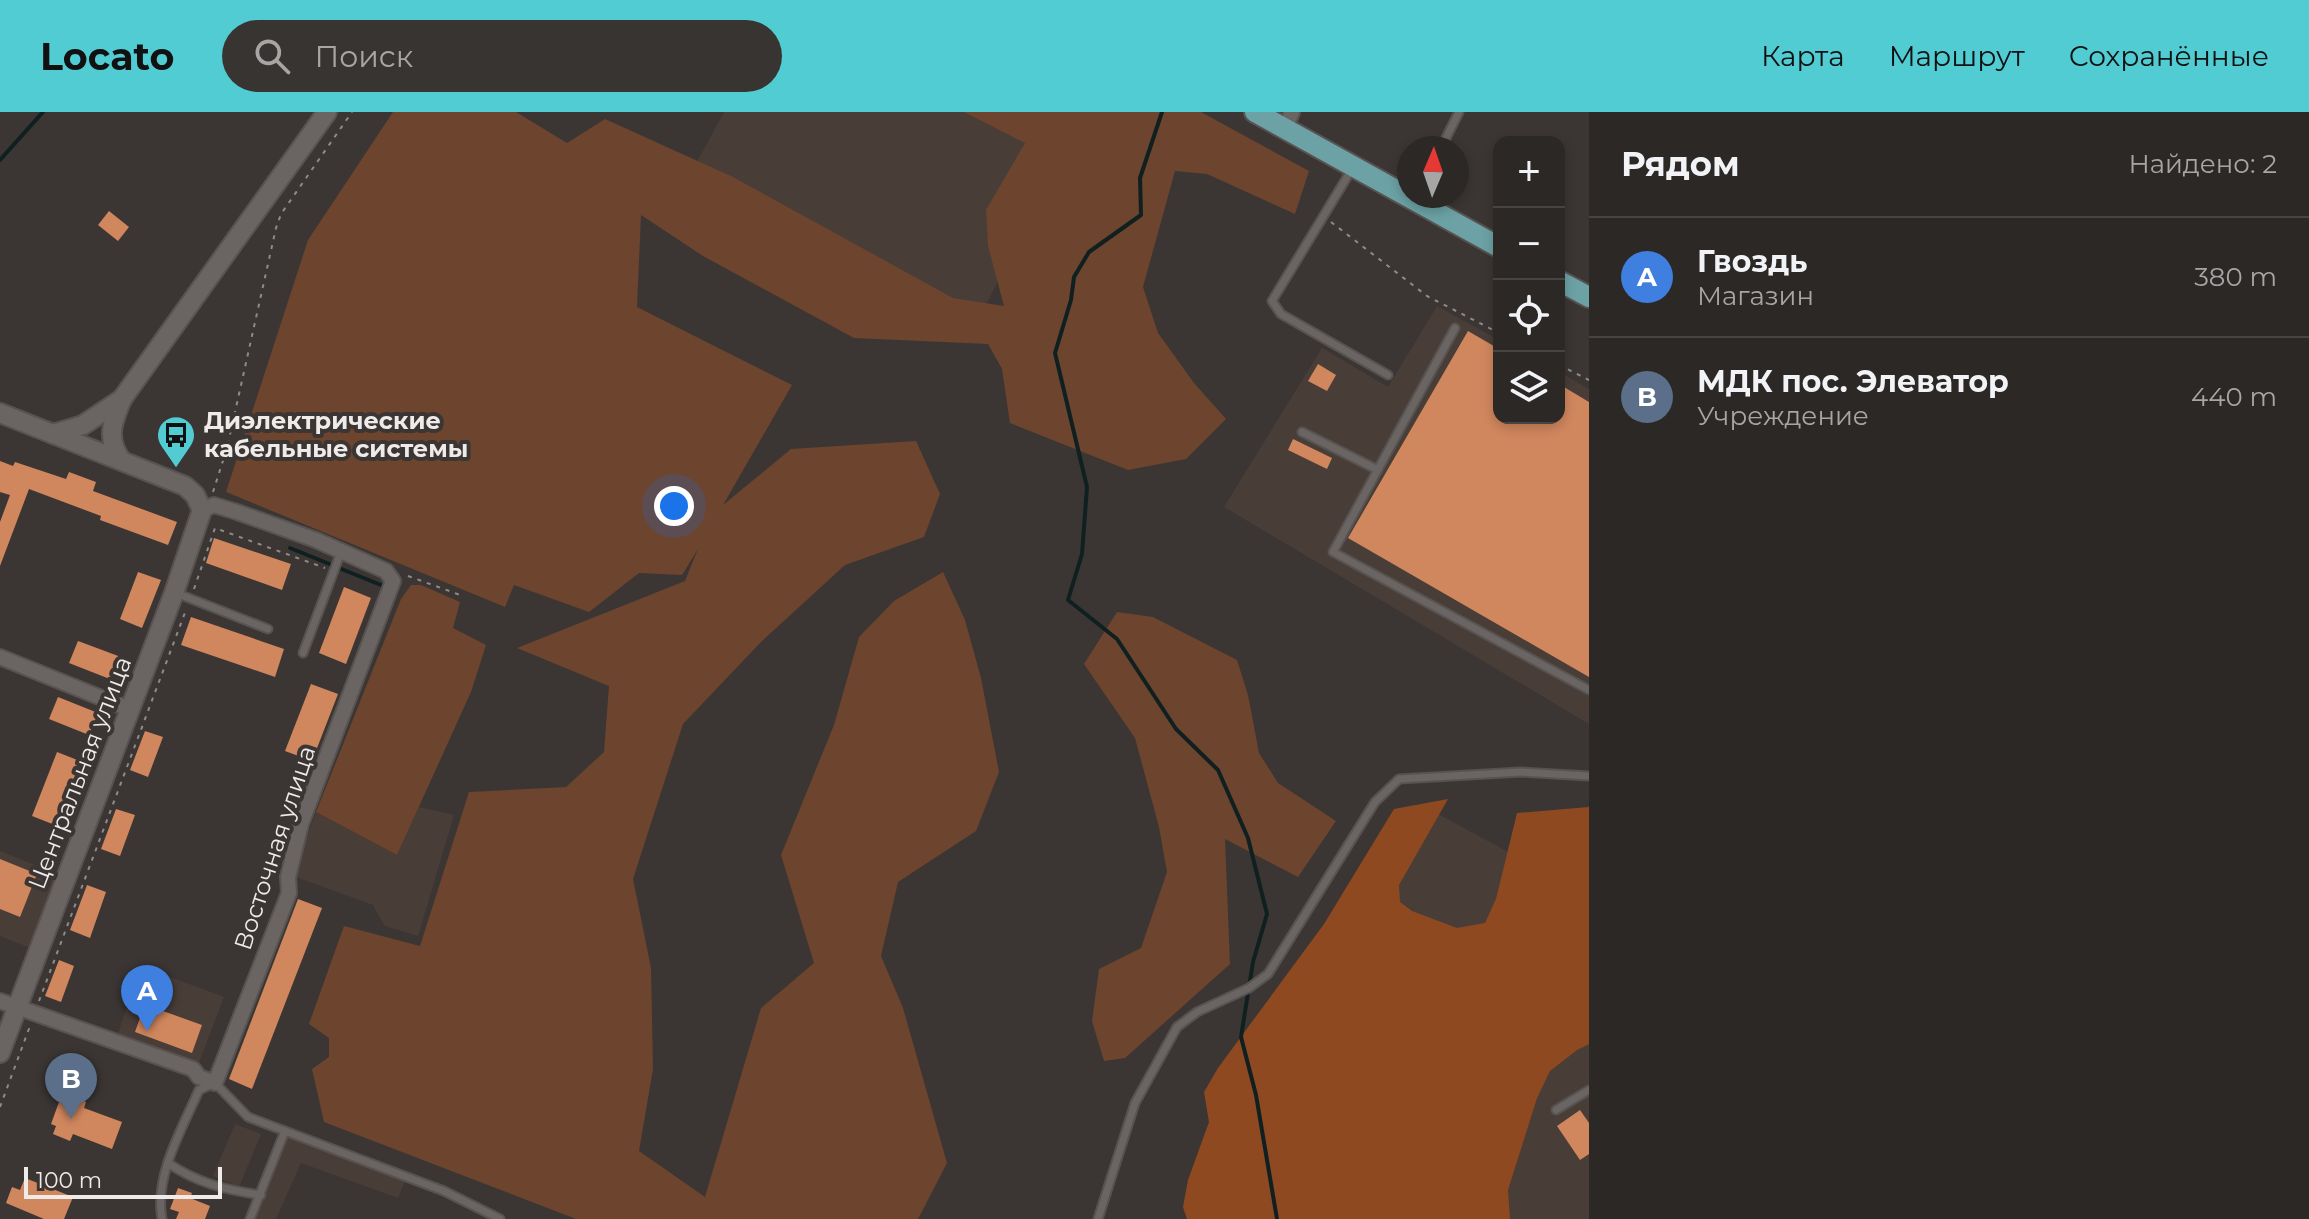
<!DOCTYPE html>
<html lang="ru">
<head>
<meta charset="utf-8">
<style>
  body { margin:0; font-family:Montserrat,sans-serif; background:#383432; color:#f1f3f6 }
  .controls { position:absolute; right:24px; top:24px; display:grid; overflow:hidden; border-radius:16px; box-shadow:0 4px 12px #0003 }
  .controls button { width:72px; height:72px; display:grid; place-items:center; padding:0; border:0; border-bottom:2px solid #484443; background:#2c2826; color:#f1f3f6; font:40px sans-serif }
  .compass { position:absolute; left:1397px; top:24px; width:72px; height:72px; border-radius:50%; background:#2c2826; box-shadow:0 4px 12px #0003; rotate:2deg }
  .scale { position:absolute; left:24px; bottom:20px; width:198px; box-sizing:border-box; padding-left:8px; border:4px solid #efebea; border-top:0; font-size:22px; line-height:28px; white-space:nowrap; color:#efebea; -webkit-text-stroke:6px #3b3633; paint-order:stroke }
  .you { position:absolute; left:674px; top:394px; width:28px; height:28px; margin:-20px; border:6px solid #fff; border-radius:50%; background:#1a73e8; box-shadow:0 0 0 12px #1a73e833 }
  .badge { display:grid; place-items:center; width:52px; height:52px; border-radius:50%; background:#51ccd3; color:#fff; font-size:26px; font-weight:700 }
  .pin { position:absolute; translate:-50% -66px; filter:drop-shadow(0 2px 4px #0008) }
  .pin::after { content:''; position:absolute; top:42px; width:28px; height:24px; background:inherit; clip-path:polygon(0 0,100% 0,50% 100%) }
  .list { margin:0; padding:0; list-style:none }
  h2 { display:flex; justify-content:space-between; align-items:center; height:104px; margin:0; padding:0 32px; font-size:34px }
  h2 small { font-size:26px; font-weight:400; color:#a6a6a7 }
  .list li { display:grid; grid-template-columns:52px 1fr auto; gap:24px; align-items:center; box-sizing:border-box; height:120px; padding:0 32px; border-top:2px solid #484443 }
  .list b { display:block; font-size:30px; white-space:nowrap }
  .list p { margin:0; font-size:26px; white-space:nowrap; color:#a6a6a7 }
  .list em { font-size:26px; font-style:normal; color:#a6a6a7 }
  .icon { flex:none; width:44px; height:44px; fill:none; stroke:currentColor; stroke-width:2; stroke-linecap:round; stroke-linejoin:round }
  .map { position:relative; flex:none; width:1589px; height:1107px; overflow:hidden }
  header { display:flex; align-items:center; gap:48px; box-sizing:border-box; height:112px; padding:0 40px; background:#51ccd3; color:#111 }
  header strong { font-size:38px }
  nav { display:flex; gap:44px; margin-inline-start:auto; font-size:28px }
  .search { width:560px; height:72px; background:#383432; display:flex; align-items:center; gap:20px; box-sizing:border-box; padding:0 28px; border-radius:44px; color:#a6a6a7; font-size:30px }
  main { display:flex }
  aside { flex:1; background:#2c2826 }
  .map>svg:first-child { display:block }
</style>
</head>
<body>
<header>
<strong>Locato</strong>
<div class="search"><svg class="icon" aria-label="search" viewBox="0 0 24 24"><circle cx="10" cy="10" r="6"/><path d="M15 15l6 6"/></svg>Поиск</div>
<nav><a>Карта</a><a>Маршрут</a><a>Сохранённые</a></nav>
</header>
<main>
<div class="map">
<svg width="1589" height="1107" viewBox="0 0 1589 1107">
  <rect width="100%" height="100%" fill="#3b3633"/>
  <g fill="#493d38">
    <polygon points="724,0 1013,0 1069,31 976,212 693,57"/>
    <polygon points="1437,194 1499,228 1499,306 1559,306 1559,260 1589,277 1589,612 1224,395 1322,236 1388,275"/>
    <polygon points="419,695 454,703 418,824 385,814 373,793 293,764 316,700 397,743"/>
    <polygon points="1429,697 1589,784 1589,1107 1315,1107 1273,961"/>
    <polygon points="0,739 60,763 33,837 0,824"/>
    <polygon points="141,854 224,885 197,956 116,927"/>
    <polygon points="235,1012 261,1022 239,1075 213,1064"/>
    <polygon points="288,1025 405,1069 398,1086 301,1051 276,1107 254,1107"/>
  </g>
  <g fill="#6d442e">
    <polygon points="393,0 516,0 567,31 605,7 733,65 953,186 1004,194 988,134 986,98 1025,31 964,0 1201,0 1309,59 1295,102 1207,62 1175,59 1143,175 1158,221 1194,271 1226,307 1186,347 1128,358 1010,311 1002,257 988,232 854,226 703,144 641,103 637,195 792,273 723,393 791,337 916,329 940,382 924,425 845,453 761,530 683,612 633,767 651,856 653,957 639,1039 705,1085 761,896 814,851 781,743 834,613 859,525 894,489 943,460 965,508 981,566 999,660 976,719 898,770 881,844 903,896 947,1051 918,1107 576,1107 324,1010 312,957 329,945 329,926 309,912 344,814 420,834 469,680 566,675 604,640 609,574 517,536 685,469 698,437 682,463 639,461 589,500 514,473 505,495 226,380 308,128"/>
    <polygon points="411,473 421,473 460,490 453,516 486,533 471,580 397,743 316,700 401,487"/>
    <polygon points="1117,500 1153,505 1237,548 1248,583 1259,641 1278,671 1336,709 1298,765 1225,727 1230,852 1125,946 1104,949 1092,909 1099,857 1141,836 1167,760 1159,715 1135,626 1084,552"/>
  </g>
  <polygon fill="#8e4920" points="1448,687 1399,773 1400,790 1412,799 1457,816 1485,811 1496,787 1517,701 1589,695 1589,932 1577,938 1550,959 1537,986 1508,1078 1510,1107 1187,1107 1183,1095 1188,1068 1209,1010 1204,980 1218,956 1324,812 1394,697"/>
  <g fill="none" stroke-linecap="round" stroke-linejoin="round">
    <g stroke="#102021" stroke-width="4">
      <polyline points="1162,0 1140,66 1141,103 1089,140 1074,165 1071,188 1055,241 1087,375 1082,442 1068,488 1117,527 1176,617 1218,658 1248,726 1267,802 1253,850 1241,925 1256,983 1277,1107"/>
      <polyline points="0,48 43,0"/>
      <polyline points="290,436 332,453"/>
      <polyline points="339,456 381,473"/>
    </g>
  </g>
  <g fill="#d1875e">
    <polygon points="109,99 129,115 118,129 98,113"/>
    <polygon points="1468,219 1499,237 1499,306 1559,306 1559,272 1589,290 1589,565 1348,426"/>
    <polygon points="1318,252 1336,263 1327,279 1308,269"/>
    <polygon points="1293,327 1332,346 1327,357 1288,338"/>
    <polygon points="0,349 13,354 15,350 66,367 69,360 96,370 93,379 177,410 168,433 100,408 101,404 29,377 0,454 0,410 10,383 0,380"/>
    <polygon points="214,426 291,452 282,478 206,451"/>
    <polygon points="138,460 161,468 142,516 120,507"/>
    <polygon points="344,475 371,486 346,552 319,541"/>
    <polygon points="191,505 284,537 275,565 181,533"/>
    <polygon points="78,529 129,548 120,571 69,551"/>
    <polygon points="311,572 338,582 312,649 285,639"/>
    <polygon points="58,585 98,601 89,623 49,607"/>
    <polygon points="145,619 163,625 148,665 130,658"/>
    <polygon points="57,640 85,651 60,715 32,704"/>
    <polygon points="116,697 135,703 120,744 101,737"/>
    <polygon points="0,747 37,762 20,805 0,797"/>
    <polygon points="87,773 106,780 90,826 70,818"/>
    <polygon points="298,787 322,796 252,977 229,967"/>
    <polygon points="59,848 74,854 61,890 45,884"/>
    <polygon points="149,880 168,887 163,899 202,913 192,941 135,920"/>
    <polygon points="67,983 86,990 84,996 122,1010 112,1037 73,1022 70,1029 53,1022 56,1014 51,1012 59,990 64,992"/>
    <polygon points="1580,998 1589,1011 1589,1042 1580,1048 1557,1014"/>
    <polygon points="25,1066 73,1085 64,1107 44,1107 6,1091 12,1075 20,1078"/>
    <polygon points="178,1076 192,1081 190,1086 210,1094 205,1107 176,1107 179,1100 170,1097"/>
  </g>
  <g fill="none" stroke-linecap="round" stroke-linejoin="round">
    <defs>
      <g id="service">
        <polyline points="1441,36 1459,0"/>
        <polyline points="1352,57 1272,189 1281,202 1388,263"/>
        <polyline points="1455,216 1333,440 1589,578"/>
        <polyline points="1302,320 1378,358"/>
        <polyline points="176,481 268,517"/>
        <polyline points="303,541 341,440"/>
        <polyline points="1556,998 1589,978"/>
        <path d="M168 1051C197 1071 226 1078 261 1083"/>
        <path d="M162 1107C154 1064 182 1017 199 978L215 971 248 1005 444 1079 500 1107"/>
        <polyline points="250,1107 285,1019"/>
        <polyline points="1098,1107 1135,991 1177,915 1197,900 1249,876 1268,862 1375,690 1399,667 1521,660 1589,664"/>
      </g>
      <g id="minor">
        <polyline points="1285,17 1292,0"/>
        <polyline points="0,545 129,597"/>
        <polyline points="0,889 193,957 199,965 215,971 289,781 288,765 301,712 393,469 386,459 316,428 237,400 214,393 202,398"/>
      </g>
      <g id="tertiary">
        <polyline points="0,301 185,374 195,383 202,398 174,481 0,941"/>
        <polyline points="53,322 83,313 122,287"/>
        <path d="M121 348C106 326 112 311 122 287L327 0"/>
      </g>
      <g id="primary">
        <polyline points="1255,0 1499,135"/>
        <polyline points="1559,169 1589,185"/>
      </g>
    </defs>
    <use href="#service" stroke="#575351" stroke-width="11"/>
    <use href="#minor" stroke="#575351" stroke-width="18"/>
    <use href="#tertiary" stroke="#575351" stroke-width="22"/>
    <use href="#primary" stroke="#575351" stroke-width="24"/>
    <g stroke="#8f8b89" stroke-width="2" stroke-dasharray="4 6" stroke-linecap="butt">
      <polyline points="1331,110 1427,184 1499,221"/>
      <polyline points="1559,253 1589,268"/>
      <polyline points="213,380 227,336 276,116 281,102 352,0"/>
      <polyline points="408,464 463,484"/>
      <polyline points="194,477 215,416 325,456"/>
      <polyline points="39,889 186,498"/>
      <polyline points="0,995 30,914"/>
    </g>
    <use href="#service" stroke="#6a6462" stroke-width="7"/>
    <use href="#minor" stroke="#6a6462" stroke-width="14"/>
    <use href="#tertiary" stroke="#6a6462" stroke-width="18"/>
    <use href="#primary" stroke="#6ca2a5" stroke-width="20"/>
  </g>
  <defs>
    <symbol id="bus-pin" viewBox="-11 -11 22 30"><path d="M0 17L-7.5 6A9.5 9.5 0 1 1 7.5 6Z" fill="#51ccd3" stroke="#3b3633"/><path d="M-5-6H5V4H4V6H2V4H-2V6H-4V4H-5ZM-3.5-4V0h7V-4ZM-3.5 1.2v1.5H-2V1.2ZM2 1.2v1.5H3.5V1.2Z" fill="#111"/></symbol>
  </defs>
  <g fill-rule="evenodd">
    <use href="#bus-pin" x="154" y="301" width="44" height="60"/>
  </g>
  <g text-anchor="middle" stroke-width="8" stroke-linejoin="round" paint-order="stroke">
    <g font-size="24" font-weight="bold" fill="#efebea" stroke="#3b3633" text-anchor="start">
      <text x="204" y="317">Диэлектрические<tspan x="204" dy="28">кабельные системы</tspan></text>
    </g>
    <g font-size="24" fill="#efebea" stroke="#3b3633">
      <text transform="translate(80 661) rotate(-69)" y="8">Центральная улица</text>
      <text transform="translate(275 736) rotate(-72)" y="8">Восточная улица</text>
    </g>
  </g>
</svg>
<div class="controls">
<button>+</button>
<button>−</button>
<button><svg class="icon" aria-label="locate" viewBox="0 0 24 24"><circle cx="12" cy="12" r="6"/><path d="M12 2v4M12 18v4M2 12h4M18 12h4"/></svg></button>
<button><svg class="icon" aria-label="layers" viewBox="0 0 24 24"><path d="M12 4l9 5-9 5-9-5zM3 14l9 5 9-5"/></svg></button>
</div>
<svg class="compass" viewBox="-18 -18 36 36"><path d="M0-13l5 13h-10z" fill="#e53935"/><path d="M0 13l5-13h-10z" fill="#a6a6a7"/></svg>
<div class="scale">100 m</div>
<div class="you"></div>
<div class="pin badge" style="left:147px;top:919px;background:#3f7fe0">A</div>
<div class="pin badge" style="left:71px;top:1007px;background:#5c6f8a">B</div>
</div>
<aside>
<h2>Рядом<small>Найдено: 2</small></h2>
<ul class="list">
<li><span class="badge" style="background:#3f7fe0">A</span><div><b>Гвоздь</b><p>Магазин</p></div><em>380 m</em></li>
<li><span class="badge" style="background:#5c6f8a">B</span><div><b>МДК пос. Элеватор</b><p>Учреждение</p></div><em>440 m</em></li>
</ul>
</aside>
</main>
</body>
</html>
